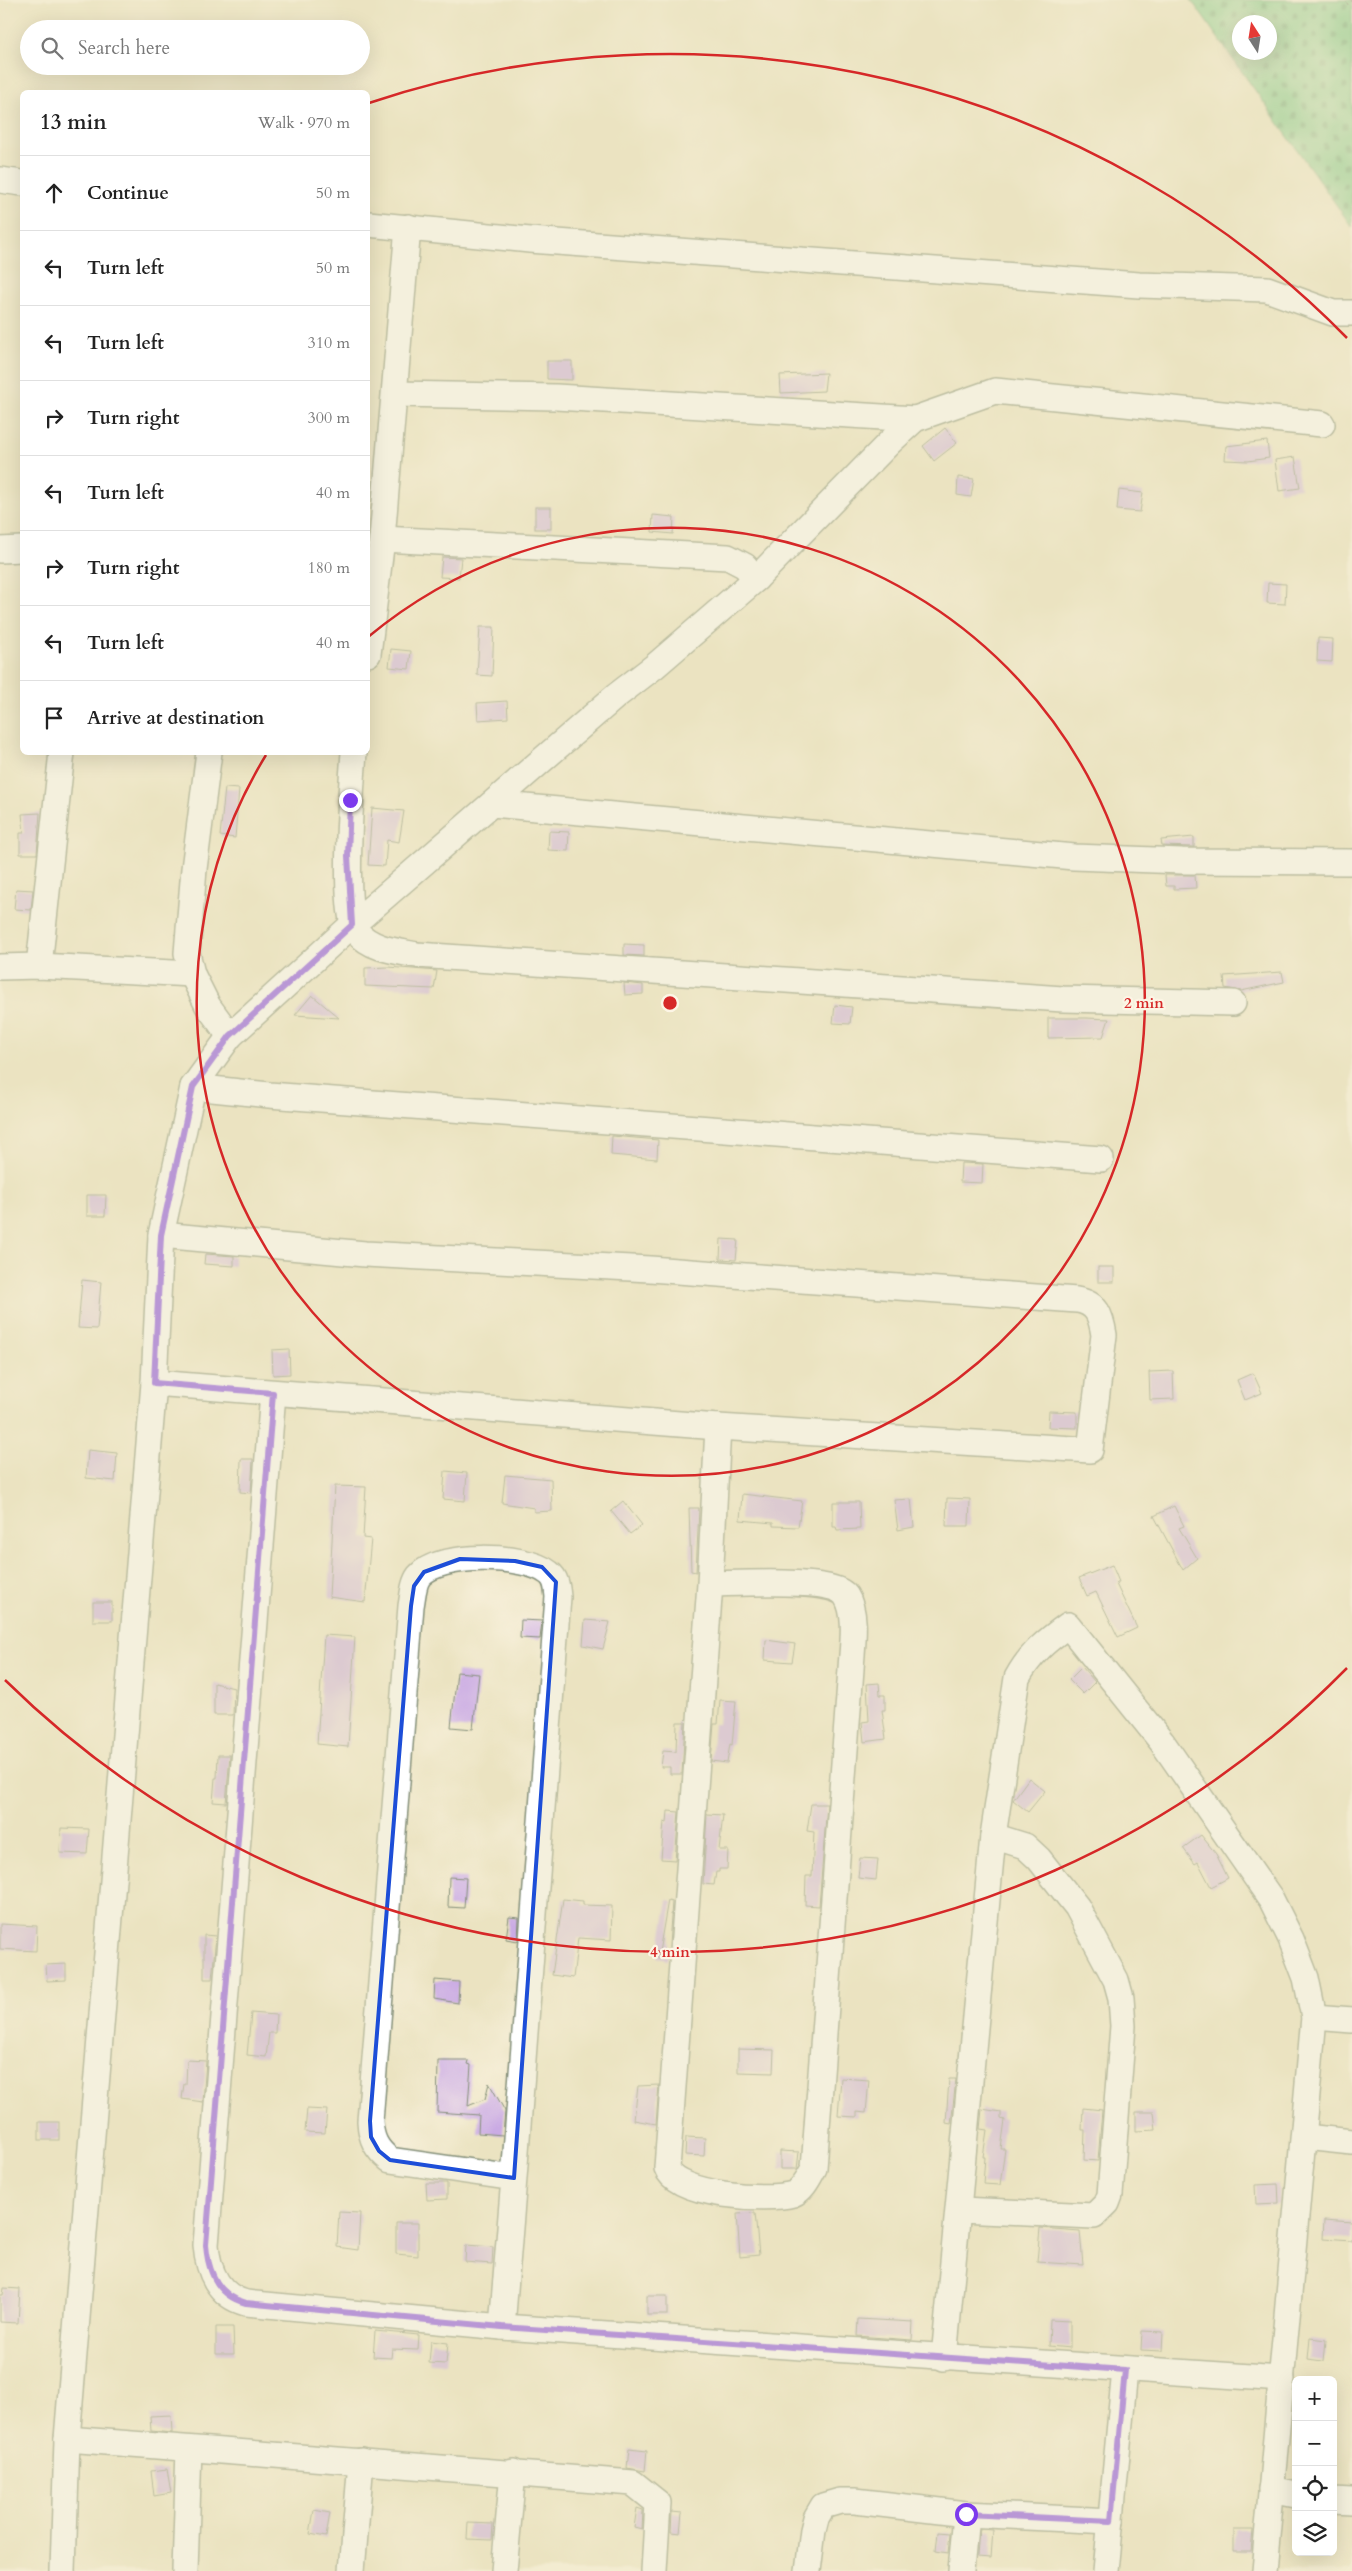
<!DOCTYPE html>
<html lang="en">
<head>
<meta charset="utf-8">
<style>
  body { margin:0; font-family:Cardo,serif; background:#f2f2f2; color:#222 }
  .controls { position:absolute; right:15px; bottom:15px; display:grid; overflow:hidden; border-radius:8px; box-shadow:0 5px 20px #0002 }
  .controls button { width:45px; height:45px; display:grid; place-items:center; padding:0; border:0; border-bottom:1px solid #e0e0e0; background:#fff; color:#222; font:25px sans-serif }
  .compass { position:absolute; left:1232px; top:15px; width:45px; height:45px; border-radius:50%; background:#fff; box-shadow:0 5px 20px #0002; rotate:348deg }
  .stop { position:absolute; width:15px; height:15px; margin:-11px; border:4px solid #7c3aed; border-radius:50%; background:#fff }
  .stop.end { background:#7c3aed; border-color:#fff; box-shadow:0 1px 5px #0008 }
  .list { margin:0; padding:0; list-style:none }
  h2 { display:flex; justify-content:space-between; align-items:center; height:65px; margin:0; padding:0 20px; font-size:21px }
  h2 small { font-size:16px; font-weight:400; color:#767676 }
  .list li { display:grid; grid-template-columns:32px 1fr auto; gap:15px; align-items:center; box-sizing:border-box; height:75px; padding:0 20px; border-top:1px solid #e0e0e0 }
  .list b { display:block; font-size:19px; white-space:nowrap }
  .list em { font-size:16px; font-style:normal; color:#767676 }
  .icon { flex:none; width:28px; height:28px; fill:none; stroke:currentColor; stroke-width:2; stroke-linecap:round; stroke-linejoin:round }
  .map { position:relative; flex:none; width:1352px; height:2571px; overflow:hidden }
  .search { position:absolute; background:#fff; box-shadow:0 5px 20px #0002; left:20px; top:20px; width:350px; height:55px; display:flex; align-items:center; gap:12px; box-sizing:border-box; padding:0 18px; border-radius:28px; color:#767676; font-size:19px }
  .panel { position:absolute; background:#fff; box-shadow:0 5px 20px #0002; left:20px; top:90px; width:350px; height:665px; border-radius:8px }
  .map>svg:first-child { display:block }
</style>
</head>
<body>
<div class="map">
<svg width="1352" height="2571" viewBox="0 0 1352 2571">
  <defs>
    <pattern id="cemetery-stones" width="16" height="16" patternUnits="userSpaceOnUse" patternTransform="scale(1.25)"><rect width="16" height="16" fill="#7cc988"/><path d="M2 7V4a2 2 0 0 1 4 0v3zM10 15v-3a2 2 0 0 1 4 0v3z" fill="#65a470"/></pattern>
  </defs>
  <rect width="100%" height="100%" fill="#fcf5e5"/>
  <filter id="ink" filterUnits="userSpaceOnUse"><feTurbulence type="fractalNoise" baseFrequency=".02" numOctaves="2"/><feDisplacementMap in="SourceGraphic" scale="10" xChannelSelector="R" yChannelSelector="G"/><feConvolveMatrix kernelMatrix="1 2 1 2 8 2 1 2 1" color-interpolation-filters="sRGB"/></filter>
  <filter id="wash" filterUnits="userSpaceOnUse"><feTurbulence type="fractalNoise" baseFrequency=".0096" numOctaves="4" result="noise"/><feDisplacementMap in="SourceGraphic" scale="20" xChannelSelector="R" yChannelSelector="G"/><feGaussianBlur stdDeviation="1.12" result="paint"/><feColorMatrix in="noise" values="0 0 0 0 0 0 0 0 0 0 0 0 0 0 0 0 0 1.4 0 .05"/><feComposite in="paint" operator="in"/></filter>
  <g filter="url(#wash)">
    <rect width="100%" height="100%" fill="#ebe3c1"/>
    <path fill="url(#cemetery-stones)" stroke="#4e835e" fill-rule="evenodd" d="M1191 0H1352V227ZM1240 22H1270V52H1240Z"/>
    <g id="blocks">
      <g fill="#caabe4">
        <polygon points="547,361 572,361 572,380 547,379"/>
        <polygon points="826,373 824,391 781,393 780,375"/>
        <polygon points="945,428 957,443 934,461 923,446"/>
        <polygon points="1267,441 1269,458 1248,461 1225,460 1226,446"/>
        <polygon points="1295,457 1300,488 1279,491 1275,460"/>
        <polygon points="958,477 974,479 971,497 957,495"/>
        <polygon points="1119,490 1143,493 1140,512 1117,510"/>
        <rect x="535" y="507" width="16" height="22"/>
        <polygon points="653,515 674,517 673,534 652,532"/>
        <polygon points="442,557 461,558 459,578 440,577"/>
        <polygon points="1268,583 1286,584 1285,604 1267,603"/>
        <polygon points="480,627 494,627 492,676 477,675"/>
        <polygon points="1318,638 1333,639 1332,662 1317,661"/>
        <polygon points="391,649 411,651 409,669 389,667"/>
        <polygon points="507,701 508,718 478,720 477,703"/>
        <polygon points="225,788 239,789 235,838 220,836"/>
        <polygon points="372,808 404,811 399,842 387,840 385,866 368,865"/>
        <polygon points="40,813 37,854 20,854 20,833 24,833 22,814"/>
        <polygon points="549,831 569,832 568,851 548,850"/>
        <polygon points="1194,837 1194,847 1162,846 1161,840"/>
        <polygon points="1165,875 1195,875 1196,888 1174,889 1174,886 1166,886"/>
        <polygon points="16,889 33,890 31,910 14,909"/>
        <polygon points="624,944 644,945 644,956 624,955"/>
        <polygon points="388,967 437,971 434,989 365,986 365,968"/>
        <polygon points="1282,972 1284,982 1241,991 1225,988 1224,976"/>
        <polygon points="624,983 643,985 643,994 625,995"/>
        <polygon points="312,995 339,1018 295,1015"/>
        <polygon points="835,1005 852,1007 850,1024 833,1023"/>
        <polygon points="1048,1018 1086,1018 1109,1019 1103,1037 1048,1038"/>
        <polygon points="612,1136 658,1140 657,1159 611,1155"/>
        <polygon points="961,1163 983,1164 982,1183 960,1182"/>
        <polygon points="87,1195 106,1195 105,1216 87,1216"/>
        <polygon points="721,1239 738,1240 736,1260 720,1259"/>
        <polygon points="205,1254 234,1256 234,1266 204,1264"/>
        <rect x="1098" y="1267" width="16" height="15"/>
        <polygon points="82,1280 101,1282 97,1329 78,1328"/>
        <polygon points="289,1349 290,1374 273,1375 272,1350"/>
        <polygon points="1173,1371 1174,1399 1150,1400 1149,1372"/>
        <polygon points="1253,1373 1262,1393 1245,1400 1237,1380"/>
        <polygon points="1049,1411 1077,1412 1077,1428 1048,1427"/>
        <polygon points="88,1450 117,1453 115,1481 86,1478"/>
        <polygon points="241,1459 253,1459 251,1493 240,1492"/>
        <polygon points="445,1471 467,1473 465,1501 443,1499"/>
        <polygon points="505,1475 551,1479 552,1511 534,1512 534,1508 502,1503"/>
        <polygon points="335,1486 366,1487 363,1538 371,1539 365,1602 329,1597"/>
        <polygon points="742,1494 802,1501 798,1527 773,1526 773,1523 740,1520"/>
        <polygon points="947,1498 970,1499 969,1526 946,1526"/>
        <polygon points="911,1499 914,1527 898,1530 894,1500"/>
        <polygon points="623,1501 642,1525 630,1534 611,1511"/>
        <polygon points="833,1502 859,1502 860,1529 837,1530 836,1527 833,1527"/>
        <polygon points="1174,1506 1184,1526 1179,1528 1197,1558 1183,1570 1154,1516"/>
        <polygon points="689,1508 699,1508 696,1572 691,1571"/>
        <polygon points="1112,1565 1119,1582 1116,1584 1137,1628 1118,1637 1096,1592 1087,1596 1079,1578"/>
        <rect x="93" y="1602" width="19" height="19"/>
        <polygon points="521,1620 542,1621 540,1639 520,1638"/>
        <polygon points="585,1620 610,1622 603,1649 583,1645"/>
        <polygon points="324,1635 355,1637 348,1747 317,1744"/>
        <polygon points="766,1640 795,1644 792,1662 765,1660"/>
        <polygon points="1082,1667 1095,1682 1083,1694 1069,1680"/>
        <polygon points="457,1672 479,1674 473,1729 451,1727"/>
        <polygon points="214,1683 234,1688 233,1715 214,1715"/>
        <polygon points="879,1683 880,1695 885,1695 885,1710 882,1710 886,1739 864,1742 862,1722 869,1721 867,1684"/>
        <polygon points="720,1700 736,1701 732,1745 730,1744 727,1763 711,1761 714,1724 718,1724"/>
        <polygon points="677,1722 685,1722 682,1774 670,1774 670,1767 661,1767 663,1751 676,1752"/>
        <polygon points="218,1755 230,1755 226,1803 213,1802 215,1778 217,1778"/>
        <polygon points="1029,1778 1045,1791 1028,1812 1013,1800"/>
        <polygon points="811,1804 827,1804 819,1906 805,1905 806,1876 812,1876 814,1832 807,1831"/>
        <polygon points="668,1811 679,1812 675,1860 661,1859 664,1822 667,1823"/>
        <polygon points="707,1814 723,1815 719,1850 728,1850 727,1869 719,1869 719,1872 716,1872 714,1885 703,1884"/>
        <polygon points="61,1828 89,1829 87,1854 60,1853"/>
        <polygon points="1201,1835 1216,1854 1228,1878 1211,1887 1198,1862 1195,1864 1183,1848"/>
        <polygon points="860,1858 878,1859 876,1880 858,1878"/>
        <polygon points="449,1877 466,1878 464,1908 448,1907"/>
        <polygon points="563,1899 583,1901 583,1905 612,1906 611,1940 578,1938 573,1978 552,1975"/>
        <polygon points="668,1900 672,1901 668,1960 658,1958"/>
        <polygon points="509,1917 519,1918 518,1941 506,1939"/>
        <polygon points="0,1924 37,1926 36,1951 0,1949"/>
        <polygon points="204,1935 216,1936 212,1979 204,1979"/>
        <polygon points="66,1964 66,1980 47,1981 46,1965"/>
        <polygon points="435,1980 459,1982 458,2003 434,1999"/>
        <polygon points="251,2013 276,2015 275,2033 269,2033 266,2057 247,2055"/>
        <polygon points="738,2049 774,2050 773,2073 738,2072"/>
        <polygon points="187,2060 206,2061 203,2102 182,2099 184,2084 186,2084"/>
        <polygon points="438,2061 469,2061 468,2064 471,2065 468,2106 485,2099 489,2083 505,2111 503,2135 478,2133 479,2115 437,2112"/>
        <polygon points="841,2078 869,2080 866,2113 857,2112 857,2117 838,2116"/>
        <polygon points="949,2079 956,2079 951,2124 946,2123"/>
        <polygon points="659,2085 656,2124 634,2120 638,2086"/>
        <polygon points="1083,2108 1102,2110 1098,2161 1084,2160 1085,2130 1082,2130"/>
        <polygon points="307,2109 327,2110 325,2133 305,2132"/>
        <polygon points="982,2109 1001,2112 1001,2119 1005,2120 1001,2149 1005,2149 1000,2185 983,2184 985,2157 983,2157 987,2130 980,2129"/>
        <polygon points="1136,2112 1154,2112 1156,2130 1136,2131"/>
        <rect x="39" y="2122" width="20" height="18"/>
        <polygon points="686,2137 705,2138 704,2156 685,2155"/>
        <polygon points="780,2151 799,2152 797,2169 780,2169"/>
        <polygon points="426,2183 447,2183 447,2199 427,2200"/>
        <polygon points="1278,2184 1279,2203 1256,2204 1255,2185"/>
        <polygon points="339,2212 360,2213 358,2250 337,2247"/>
        <polygon points="755,2213 759,2255 740,2257 737,2214"/>
        <polygon points="1324,2220 1352,2222 1352,2240 1323,2238"/>
        <polygon points="396,2223 418,2223 418,2256 396,2254"/>
        <polygon points="1040,2228 1080,2231 1083,2265 1037,2262"/>
        <polygon points="466,2245 493,2247 492,2264 465,2262"/>
        <polygon points="4,2288 20,2289 18,2323 0,2322 0,2295 3,2295"/>
        <rect x="647" y="2296" width="20" height="19"/>
        <polygon points="858,2319 913,2322 912,2340 857,2336"/>
        <polygon points="1050,2320 1070,2321 1070,2348 1049,2346"/>
        <polygon points="216,2327 233,2327 234,2354 216,2354"/>
        <polygon points="375,2331 419,2335 418,2350 392,2349 391,2358 373,2357"/>
        <polygon points="1142,2331 1163,2332 1162,2351 1141,2350"/>
        <polygon points="1310,2338 1326,2340 1324,2361 1308,2359"/>
        <polygon points="431,2341 448,2343 446,2364 429,2363"/>
        <polygon points="171,2415 172,2433 151,2431 150,2416"/>
        <polygon points="629,2449 647,2451 645,2471 627,2468"/>
        <polygon points="167,2469 171,2493 154,2496 151,2471"/>
        <polygon points="637,2508 643,2510 642,2529 634,2527"/>
        <polygon points="314,2510 330,2513 326,2537 310,2534"/>
        <polygon points="672,2512 682,2513 680,2533 671,2532"/>
        <polygon points="468,2523 493,2524 492,2540 467,2539"/>
        <polygon points="979,2529 993,2530 991,2558 977,2557"/>
        <polygon points="1234,2530 1253,2530 1251,2551 1234,2551"/>
        <polygon points="938,2532 950,2533 948,2553 936,2551"/>
      </g>
    </g>
  </g>
  <g filter="url(#ink)">
    <use href="#blocks" fill-opacity="0" stroke="#85907a" stroke-width="1"/>
    <g fill="none" stroke-linecap="round" stroke-linejoin="round">
      <defs>
        <g id="minor">
          <polyline points="0,180 22,183"/>
          <polyline points="368,224 530,240 1139,285 1267,289 1333,313 1352,313"/>
          <polyline points="396,394 556,397 915,419"/>
          <polyline points="382,539 728,557 745,566 756,579"/>
          <polyline points="0,550 22,549"/>
          <polyline points="368,654 382,539 408,227"/>
          <polyline points="209,752 194,869 187,953 192,974 208,1006 230,1036"/>
          <path d="M354 752C352 781 341 915 357 932 371 949 396 951 417 955L1063 999 1233 1003"/>
          <polyline points="492,804 1074,857 1182,861 1352,862"/>
          <polyline points="39,966 62,752"/>
          <polyline points="0,967 39,966 192,974"/>
          <polyline points="193,1087 269,1095 1101,1159"/>
          <path d="M154 1383 718 1427 1090 1450 1104 1335C1101 1316 1097 1303 1077 1300L650 1269 365 1254 161 1235"/>
          <path d="M273 1393 206 2245C208 2271 218 2296 246 2303L502 2327 1282 2379"/>
          <path d="M710 1584C734 1584 834 1577 846 1596 858 1615 852 1647 851 1669L814 2168C809 2177 803 2190 793 2194 768 2201 676 2196 667 2168L710 1584 718 1427"/>
          <polyline points="1314,2017 1352,2020"/>
          <polyline points="1305,2137 1352,2142"/>
          <polyline points="960,2210 1094,2216 1107,2203 1110,2195 1123,2026 1121,1998 1116,1980 1077,1907 1039,1859 1025,1846 993,1836"/>
          <path d="M502 2327 514 2178 390 2160C376 2149 371 2139 370 2121L411 1606C413 1596 413 1584 419 1576 439 1552 526 1554 549 1573 557 1579 557 1588 558 1597L514 2178"/>
          <path d="M944 2358 993 1836 1017 1678C1030 1654 1046 1641 1068 1625L1162 1742 1271 1899 1291 1939 1306 1978 1314 2017 1264 2571"/>
          <polyline points="67,2439 633,2483 658,2503 654,2571"/>
          <polyline points="1271,2489 1296,2494"/>
          <polyline points="1333,2500 1352,2501"/>
          <polyline points="63,2571 67,2439 154,1383 161,1235 193,1087 230,1036 352,925 616,696 655,666 756,579 890,442 915,419 995,391 1322,424"/>
          <polyline points="185,2571 189,2449"/>
          <polyline points="352,2571 361,2461"/>
          <polyline points="504,2571 513,2472"/>
          <polyline points="808,2571 813,2530 816,2518 823,2506 840,2501 855,2501 966,2514 1111,2521"/>
          <polyline points="961,2571 966,2514"/>
          <polyline points="1106,2571 1125,2370"/>
        </g>
      </defs>
      <use href="#minor" stroke="#85907a" stroke-width="28"/>
      <polyline stroke="#85907a" stroke-width="3" stroke-dasharray="1 4" stroke-linecap="butt" points="1347,4 1352,0"/>
      <use href="#minor" stroke="#fff" stroke-width="25"/>
    </g>
  </g>
  <g fill="none" stroke-linecap="round" stroke-linejoin="round" filter="url(#ink)">
    <path stroke="#7c3aed" stroke-width="6" d="M350 800 348 856 352 925 230 1036 193 1087 161 1235 154 1383 273 1393 206 2245C208 2271 218 2296 246 2303L502 2327 1125 2370 1111 2521 966 2514"/>
  </g>
  <path d="M0 0H1352V2571H0ZM460 1559 515 1561 542 1567 556 1582 514 2178 390 2160 379 2151 371 2137 370 2121 411 1606 414 1586 424 1572Z" fill="#ebe3c1" fill-opacity=".55" fill-rule="evenodd"/>
  <path fill="none" stroke="#1d4ed8" stroke-width="4" stroke-linejoin="round" d="M460 1559 515 1561 542 1567 556 1582 514 2178 390 2160 379 2151 371 2137 370 2121 411 1606 414 1586 424 1572Z"/>
  <g fill="none" stroke="#d62828" stroke-width="2.5">
    <path d="M368 637A474 474 0 1 1 266 755"/>
    <path d="M1347 1668A949 949 0 0 1 5 1680M369 103A949 949 0 0 1 1347 338"/>
  </g>
  <circle cx="670" cy="1003" r="8" fill="#d62828" stroke="#fcf5e5" stroke-width="2.5"/>
  <g font-size="15" text-anchor="middle" font-weight="bold" fill="#d62828" stroke="#fcf5e5" stroke-width="4.5" stroke-linejoin="round" paint-order="stroke">
    <text x="1144" y="1008">2 min</text>
    <text x="670" y="1957">4 min</text>
  </g>
</svg>
<div class="controls">
<button>+</button>
<button>−</button>
<button><svg class="icon" aria-label="locate" viewBox="0 0 24 24"><circle cx="12" cy="12" r="6"/><path d="M12 2v4M12 18v4M2 12h4M18 12h4"/></svg></button>
<button><svg class="icon" aria-label="layers" viewBox="0 0 24 24"><path d="M12 4l9 5-9 5-9-5zM3 14l9 5 9-5"/></svg></button>
</div>
<svg class="compass" viewBox="-18 -18 36 36"><path d="M0-13l5 13h-10z" fill="#e53935"/><path d="M0 13l5-13h-10z" fill="#767676"/></svg>
<div class="stop" style="left:966px;top:2514px"></div>
<div class="stop end" style="left:350px;top:800px"></div>
<div class="search"><svg class="icon" aria-label="search" viewBox="0 0 24 24"><circle cx="10" cy="10" r="6"/><path d="M15 15l6 6"/></svg>Search here</div>
<section class="panel">
<h2>13 min<small>Walk · 970 m</small></h2>
<ul class="list">
<li><svg class="icon" aria-label="ahead" viewBox="0 0 24 24"><path d="M12 20V5M6 11l6-6 6 6"/></svg><div><b>Continue</b></div><em>50 m</em></li>
<li><svg class="icon" aria-label="left" viewBox="0 0 24 24"><path d="M17 20v-9H6M10 6l-5 5 5 5"/></svg><div><b>Turn left</b></div><em>50 m</em></li>
<li><svg class="icon" aria-label="left" viewBox="0 0 24 24"><path d="M17 20v-9H6M10 6l-5 5 5 5"/></svg><div><b>Turn left</b></div><em>310 m</em></li>
<li><svg class="icon" aria-label="right" viewBox="0 0 24 24"><path d="M7 20v-9h11M14 6l5 5-5 5"/></svg><div><b>Turn right</b></div><em>300 m</em></li>
<li><svg class="icon" aria-label="left" viewBox="0 0 24 24"><path d="M17 20v-9H6M10 6l-5 5 5 5"/></svg><div><b>Turn left</b></div><em>40 m</em></li>
<li><svg class="icon" aria-label="right" viewBox="0 0 24 24"><path d="M7 20v-9h11M14 6l5 5-5 5"/></svg><div><b>Turn right</b></div><em>180 m</em></li>
<li><svg class="icon" aria-label="left" viewBox="0 0 24 24"><path d="M17 20v-9H6M10 6l-5 5 5 5"/></svg><div><b>Turn left</b></div><em>40 m</em></li>
<li><svg class="icon" aria-label="arrive" viewBox="0 0 24 24"><path d="M6 21V4h12l-3 4 3 4H6"/></svg><div><b>Arrive at destination</b></div></li>
</ul>
</section>
</div>
</body>
</html>
